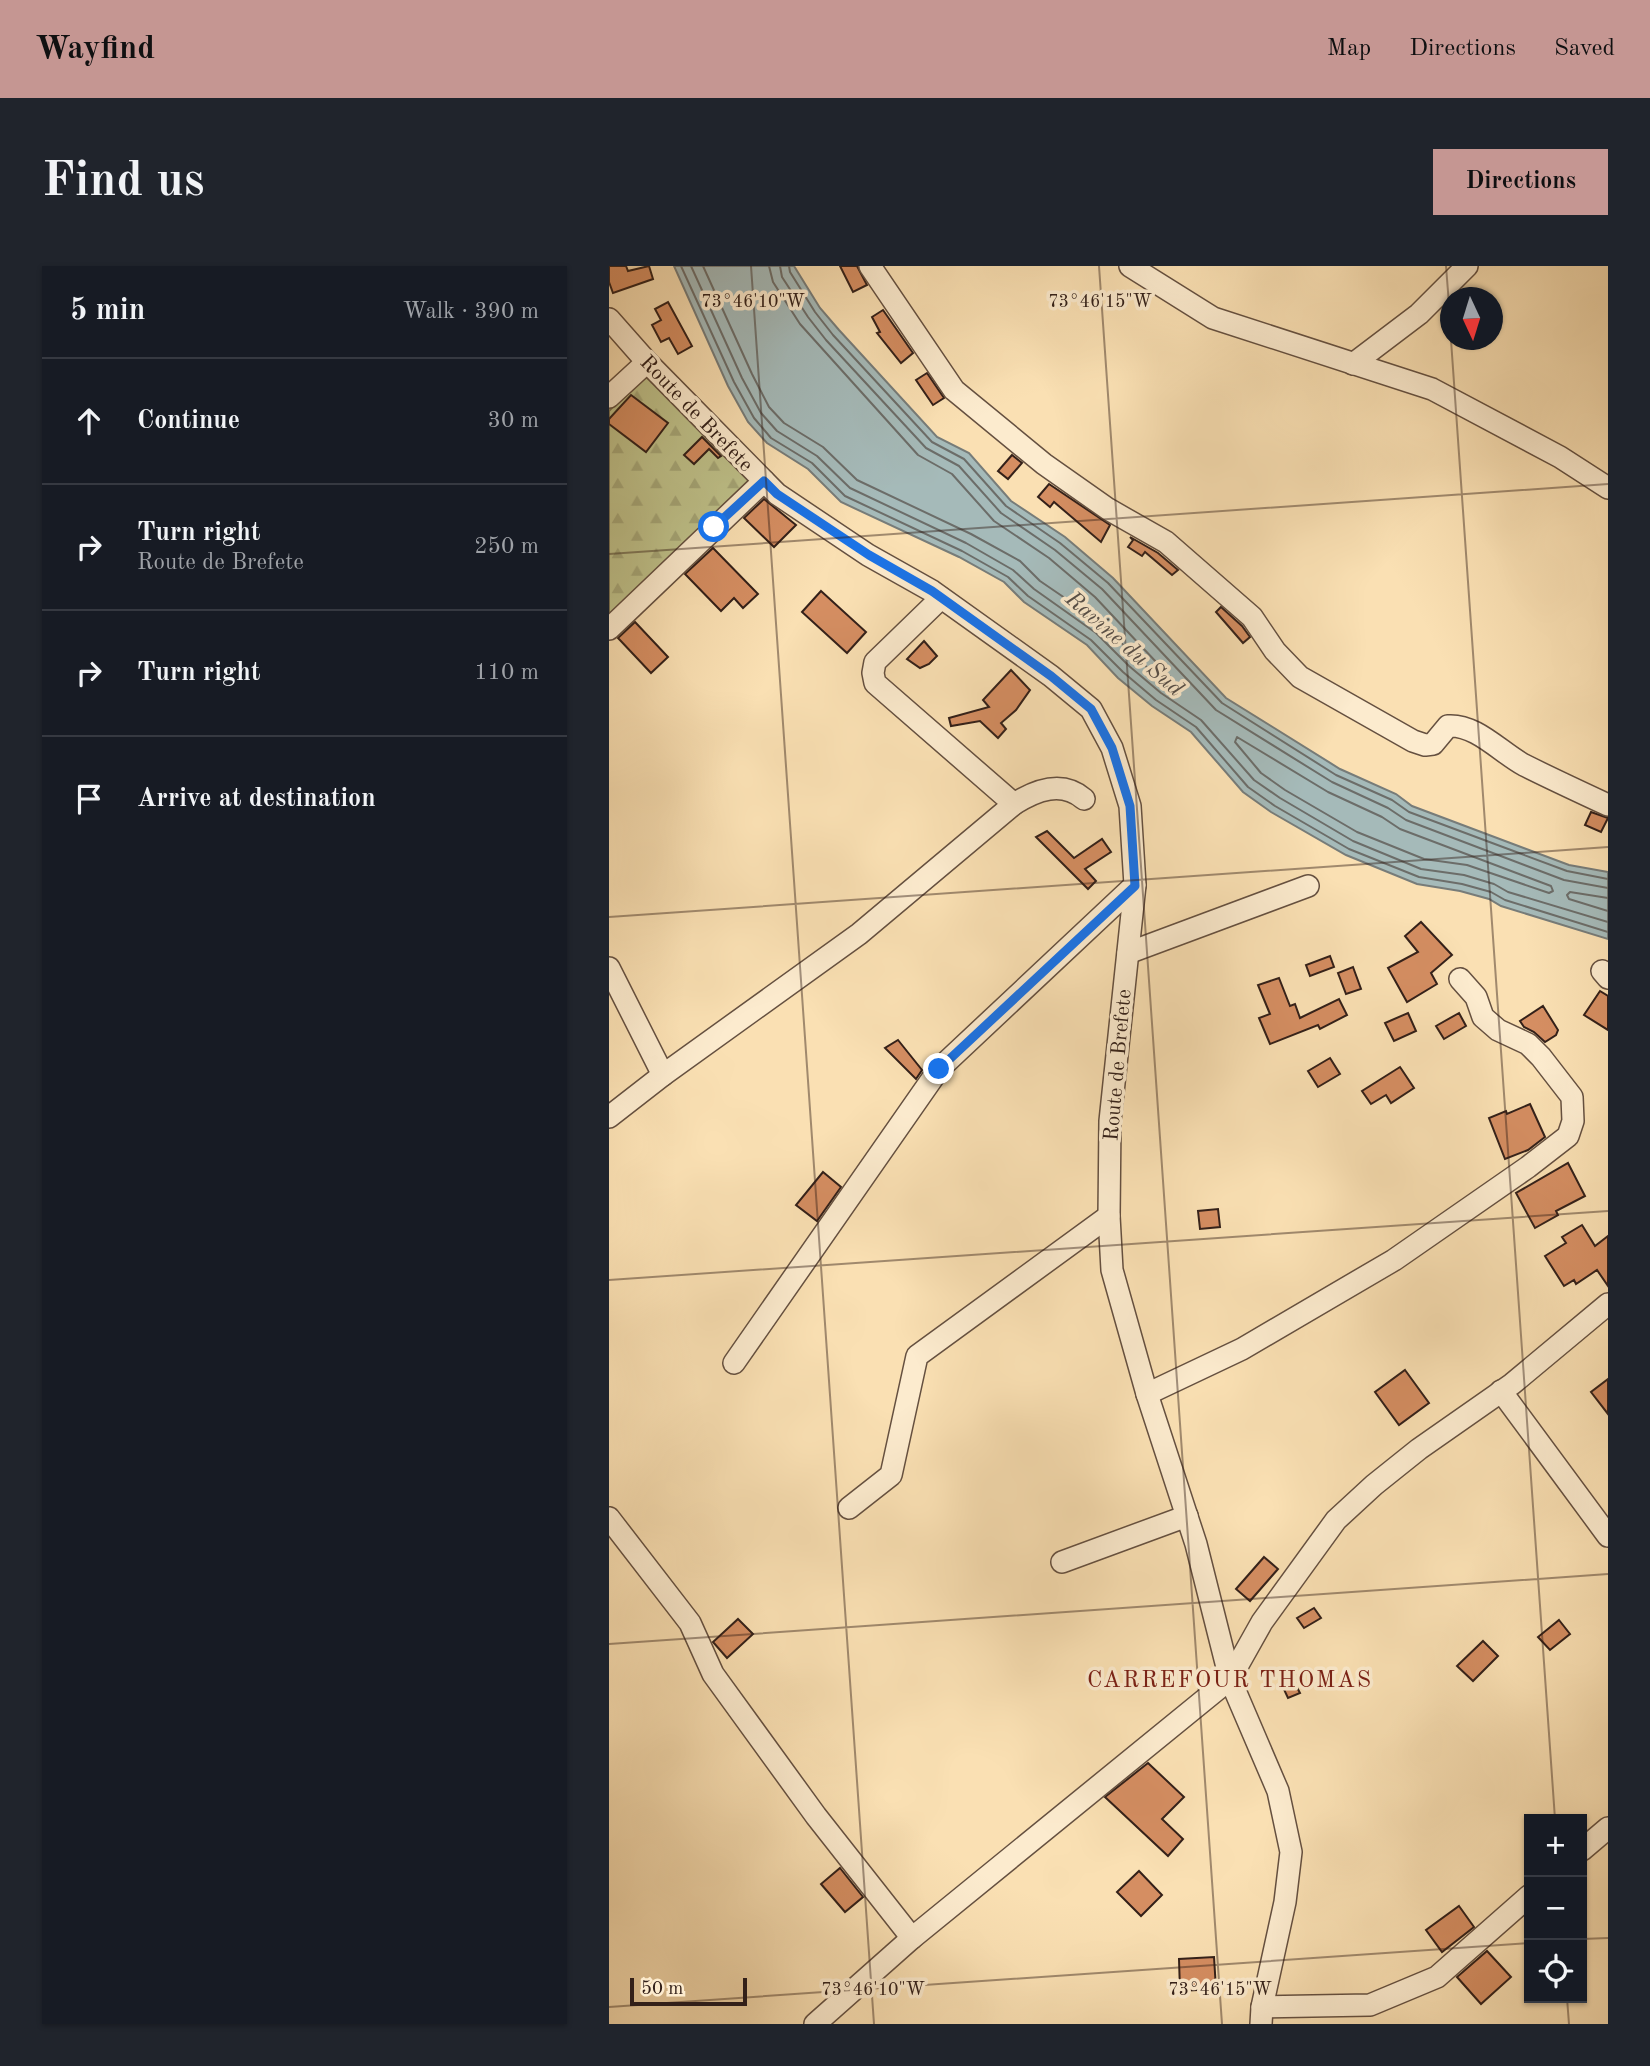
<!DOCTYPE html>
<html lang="en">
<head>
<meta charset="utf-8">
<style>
  body { margin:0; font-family:"Old Standard TT",serif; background:#20242c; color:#f1f3f6 }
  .controls { position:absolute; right:21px; bottom:21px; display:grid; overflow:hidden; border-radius:0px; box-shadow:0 2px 5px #0004 }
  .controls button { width:63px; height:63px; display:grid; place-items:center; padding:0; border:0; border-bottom:2px solid #363941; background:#171b24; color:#f1f3f6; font:35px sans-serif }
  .compass { position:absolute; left:831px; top:21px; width:63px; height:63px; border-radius:50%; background:#171b24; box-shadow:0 2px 5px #0004; rotate:176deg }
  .scale { position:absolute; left:21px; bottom:18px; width:117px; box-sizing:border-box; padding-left:7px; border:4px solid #332019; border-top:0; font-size:19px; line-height:24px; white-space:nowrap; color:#332019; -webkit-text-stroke:5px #fcebce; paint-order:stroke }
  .stop { position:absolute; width:21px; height:21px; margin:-16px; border:5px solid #1a73e8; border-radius:50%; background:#fff }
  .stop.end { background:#1a73e8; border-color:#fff; box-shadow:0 2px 7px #0008 }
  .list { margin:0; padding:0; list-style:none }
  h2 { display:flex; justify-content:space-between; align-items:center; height:91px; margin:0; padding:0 28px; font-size:30px }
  h2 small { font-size:23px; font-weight:400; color:#9ea1a6 }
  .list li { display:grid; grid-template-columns:46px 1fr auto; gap:21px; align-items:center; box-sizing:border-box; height:126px; padding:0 28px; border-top:2px solid #363941 }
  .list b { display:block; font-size:26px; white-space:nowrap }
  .list p { margin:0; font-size:23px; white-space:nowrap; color:#9ea1a6 }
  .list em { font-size:23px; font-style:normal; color:#9ea1a6 }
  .icon { flex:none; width:38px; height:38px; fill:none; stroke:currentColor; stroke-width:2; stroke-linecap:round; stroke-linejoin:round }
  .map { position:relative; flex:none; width:999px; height:1758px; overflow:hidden; border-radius:0px }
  header { display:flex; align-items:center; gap:42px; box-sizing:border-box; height:98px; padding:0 35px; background:#c59692; color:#111 }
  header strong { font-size:33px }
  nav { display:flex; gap:38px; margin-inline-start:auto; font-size:24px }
  .intro { display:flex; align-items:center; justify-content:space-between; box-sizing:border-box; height:168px; padding:0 42px }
  h1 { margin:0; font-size:49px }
  .button { padding:18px 32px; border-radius:0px; background:#c59692; color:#111; font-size:24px; font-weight:700 }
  main { display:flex; gap:42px; padding:0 42px }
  aside { flex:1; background:#171b24; border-radius:0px; box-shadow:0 2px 5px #0004 }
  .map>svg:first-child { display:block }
</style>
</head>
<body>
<header>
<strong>Wayfind</strong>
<nav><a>Map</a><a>Directions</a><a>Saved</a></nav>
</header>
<div class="intro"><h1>Find us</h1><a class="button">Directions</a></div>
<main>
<aside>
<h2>5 min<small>Walk · 390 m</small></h2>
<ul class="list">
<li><svg class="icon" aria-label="ahead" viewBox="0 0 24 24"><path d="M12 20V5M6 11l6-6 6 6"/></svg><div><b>Continue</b></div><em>30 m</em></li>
<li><svg class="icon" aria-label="right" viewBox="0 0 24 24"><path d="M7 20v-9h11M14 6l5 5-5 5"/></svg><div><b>Turn right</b><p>Route de Brefete</p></div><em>250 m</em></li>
<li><svg class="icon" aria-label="right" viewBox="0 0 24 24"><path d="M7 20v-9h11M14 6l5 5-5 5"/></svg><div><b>Turn right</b></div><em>110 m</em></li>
<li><svg class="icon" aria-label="arrive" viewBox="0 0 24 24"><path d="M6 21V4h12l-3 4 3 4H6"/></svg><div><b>Arrive at destination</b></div></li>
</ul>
</aside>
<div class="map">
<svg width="999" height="1758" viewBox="0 0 999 1758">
  <defs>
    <pattern id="forest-firs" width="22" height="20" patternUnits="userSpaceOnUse" patternTransform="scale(1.75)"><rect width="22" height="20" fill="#bfc28b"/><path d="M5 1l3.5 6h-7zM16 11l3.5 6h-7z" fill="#a5a677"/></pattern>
  </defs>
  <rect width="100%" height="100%" fill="#fae0b3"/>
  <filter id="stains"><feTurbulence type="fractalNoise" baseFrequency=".00286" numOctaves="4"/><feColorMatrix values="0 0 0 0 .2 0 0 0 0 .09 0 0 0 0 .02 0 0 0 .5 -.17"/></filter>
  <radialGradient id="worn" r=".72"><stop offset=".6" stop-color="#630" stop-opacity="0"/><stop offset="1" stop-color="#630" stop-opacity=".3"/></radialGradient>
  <polygon fill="url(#forest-firs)" stroke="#797152" stroke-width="2" points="37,105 141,215 0,351 0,145"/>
  <polygon fill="#a5bab9" stroke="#777c79" stroke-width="2" points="65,0 185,0 211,42 230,64 328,171 360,187 402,235 456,271 504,312 617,432 731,503 787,528 803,540 960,599 999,606 999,673 892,640 880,633 851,625 808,618 737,589 662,546 634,526 582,466 543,440 509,412 478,379 415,336 395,316 350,291 232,236 199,203 158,177 139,156 119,120"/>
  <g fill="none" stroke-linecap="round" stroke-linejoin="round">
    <g stroke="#6c6d69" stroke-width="2">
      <polyline points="72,0 125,116 145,152 162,172 203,197 236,230 353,285 399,311 419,330 482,374 514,406 547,434 587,461 639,521 666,540 740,583 810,611 853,618 882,626 896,634 999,666"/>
      <polyline points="82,0 133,112 152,147 168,165 208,190 241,222 357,277 404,304 425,323 487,367 520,400 552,427 592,454 645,514 671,532 744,575 812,603 855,609 885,618 899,626 999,656"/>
      <polyline points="94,0 143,108 160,141 175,157 214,181 248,214 362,268 411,295 431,315 494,358 527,392 559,419 564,419 564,414 486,331 440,292 385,255 343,208 309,189 191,58 164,16 160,0"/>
      <polyline points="171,0 173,11 199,51 217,74 317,182 350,200 392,247 446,284 493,323 607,444 723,516 779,542 797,554 955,614 999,622"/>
      <polyline points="180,0 181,6 206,46 224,69 323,176 355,193 397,240 451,277 499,317 613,437 727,509 783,534 800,546 958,605 999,613"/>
      <polygon points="628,471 719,526 773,551 791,563 942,620 944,625 940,627 858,599 815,593 748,566 676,524 652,507 626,476"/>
      <polyline points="999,632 961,626 958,629 960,633 999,645"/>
    </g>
  </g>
  <g fill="#d58e62" stroke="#332019" stroke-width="2">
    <polygon points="0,0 17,0 19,5 40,0 44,13 4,27 0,16"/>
    <polygon points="231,0 248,0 258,19 244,26"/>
    <polygon points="59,36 83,80 69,88 60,72 52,76 43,59 52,54 46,43"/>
    <polygon points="274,44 304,87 292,97 268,67 271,66 263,51"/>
    <polygon points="318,107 335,132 324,139 307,114"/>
    <polygon points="22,129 59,157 37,186 0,158 0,153"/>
    <polygon points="93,171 112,190 109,192 100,183 85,198 75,189"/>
    <polygon points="403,189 413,197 399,213 389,205"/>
    <polygon points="440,218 501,259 492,276 445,236 441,241 429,231"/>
    <polygon points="155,233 187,259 165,281 135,252"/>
    <polygon points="521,271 549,287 569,304 563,309 536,286 533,290 519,281 524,274"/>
    <polygon points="104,282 149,328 134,342 125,332 112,345 76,308"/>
    <polygon points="212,325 257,366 238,387 193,346"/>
    <polygon points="612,341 633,360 641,371 634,377 607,346"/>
    <polygon points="26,356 59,391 42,407 9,372"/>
    <polygon points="315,375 328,390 320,398 311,402 298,393"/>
    <polygon points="402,404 421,424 407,444 392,457 397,463 389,472 371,455 342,460 340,452 380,441 374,434"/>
    <polygon points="982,546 999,552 992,566 976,559"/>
    <polygon points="438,565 465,592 493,573 502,586 476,603 487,615 479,623 427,571"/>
    <polygon points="812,656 843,689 822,707 828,718 798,736 779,702 809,686 796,670"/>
    <polygon points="721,690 725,701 701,710 697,699"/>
    <polygon points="744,701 752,723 737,728 729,707"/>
    <polygon points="670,712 681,740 686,738 691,752 730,733 738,749 711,763 709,759 661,778 650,752 661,748 649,719"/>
    <polygon points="991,725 999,730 999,764 975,749"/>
    <polygon points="934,740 949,764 947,769 936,776 925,766 915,761 911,755"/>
    <polygon points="799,747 807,765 785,775 776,757"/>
    <polygon points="850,747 857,760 835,773 827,760"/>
    <polygon points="289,774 313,804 307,813 276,782"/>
    <polygon points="721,792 731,808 709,821 699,805"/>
    <polygon points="791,801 805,822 782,837 777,829 762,838 753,825"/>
    <polygon points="921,838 936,871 919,884 896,893 880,852 897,845 898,848"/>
    <polygon points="959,897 976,930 947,945 949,949 926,962 907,927"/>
    <polygon points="214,906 232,921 208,955 187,939"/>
    <polygon points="609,943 611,961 591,963 589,945"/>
    <polygon points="973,959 986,980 999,970 999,1020 988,1004 967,1018 965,1014 955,1020 936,990 957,977 953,971"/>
    <polygon points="796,1104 820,1137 790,1159 766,1126"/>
    <polygon points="999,1113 999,1148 982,1126"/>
    <polygon points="655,1291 669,1303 641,1335 627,1323"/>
    <polygon points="705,1342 712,1352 695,1362 688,1352"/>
    <polygon points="129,1353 144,1368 118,1392 104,1376"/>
    <polygon points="950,1354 961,1368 941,1384 929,1371"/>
    <polygon points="874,1375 889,1390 864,1415 848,1400"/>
    <polygon points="683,1412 691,1427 679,1432 672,1417"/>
    <polygon points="539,1497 575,1531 553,1553 574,1573 559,1590 496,1531"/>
    <polygon points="231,1602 254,1631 236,1646 212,1618"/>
    <polygon points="530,1605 553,1629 532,1650 508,1626"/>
    <polygon points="850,1640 865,1661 833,1686 817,1664"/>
    <polygon points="878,1685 902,1711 872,1738 848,1711"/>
    <polygon points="605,1691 607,1723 571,1725 570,1693"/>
  </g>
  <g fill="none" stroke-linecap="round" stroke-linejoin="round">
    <defs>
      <g id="minor">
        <path d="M261 0 345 124 435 198 499 243 557 276 643 351 666 385 691 411 804 475 816 479 824 478 839 460C867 458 891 486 915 499 943 513 971 526 999 539"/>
        <polyline points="521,0 604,52 823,123 951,191 999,222"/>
        <polyline points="0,53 38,96 168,228 259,289 323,325 442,410 482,443 503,482 521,540 526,619 501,855 500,950 503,1004 538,1128 587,1278 621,1413 669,1525 682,1586 676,1636 653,1741 652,1758"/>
        <polyline points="744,98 810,48 858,0"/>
        <polyline points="0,131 38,96"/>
        <polyline points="0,363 155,215"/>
        <path d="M405 538C427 524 453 514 475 533"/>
        <polyline points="519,687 699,620"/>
        <polyline points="0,702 54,809"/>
        <polyline points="993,705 999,712"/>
        <polyline points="0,851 54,809 250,668 405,538 266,417 264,407 266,396 332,332"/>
        <polyline points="125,1097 330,803 526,619"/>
        <polyline points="892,1125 999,1270"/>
        <polyline points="538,1128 633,1083 785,994 919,901 959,870 964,855 963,831 932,791 919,778 889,764 874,751 867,731 851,713"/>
        <polyline points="240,1242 282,1209 308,1090 500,950"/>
        <polyline points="0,1252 81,1357 104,1408 207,1550 303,1672"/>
        <polyline points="453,1296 578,1250"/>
        <polyline points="973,1584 999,1562"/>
        <polyline points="653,1741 761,1739 828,1711 920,1630"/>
        <polyline points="206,1758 303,1672 621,1413 653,1356 727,1254 765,1219 810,1183 903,1118 999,1038"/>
      </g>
    </defs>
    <use href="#minor" stroke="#655040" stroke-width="24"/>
    <use href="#minor" stroke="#fcebce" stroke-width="21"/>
  </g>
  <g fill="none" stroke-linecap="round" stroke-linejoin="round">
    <polyline stroke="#1a73e8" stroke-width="9" points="105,261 155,215 168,228 260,289 323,325 442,410 482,443 503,482 521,540 526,620 330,803"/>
  </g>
  <path fill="none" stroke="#332019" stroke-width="2" stroke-opacity="0.45" d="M142 0 265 1758M490 0 613 1758M837 0 842 64M842 74 946 1553M0 288 999 218M0 651 999 581M0 1014 999 945M0 1378 999 1308M973 1673 999 1672M958 1732 960 1758M0 1741 920 1677"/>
  <g text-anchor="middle" stroke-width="7" stroke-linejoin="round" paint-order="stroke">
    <g font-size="21" fill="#332019" stroke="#fcebce">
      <text transform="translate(88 147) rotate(46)" y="7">Route de Brefete</text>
      <text transform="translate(508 799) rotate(-85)" y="7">Route de Brefete</text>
    </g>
    <g font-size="23" font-style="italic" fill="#554e49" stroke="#fcebce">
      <text transform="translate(516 377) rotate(41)" y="8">Ravine du Sud</text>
    </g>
    <g font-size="23" letter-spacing="2" fill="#7a1f14" stroke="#fcebce">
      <text x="621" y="1421">CARREFOUR THOMAS</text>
    </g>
  </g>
  <g font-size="18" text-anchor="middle" fill="#332019" stroke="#fcebce" stroke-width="7" stroke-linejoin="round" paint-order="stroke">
    <text x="144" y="41">73°46'10"W</text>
    <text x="491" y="41">73°46'15"W</text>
    <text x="264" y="1729">73°46'10"W</text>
    <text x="611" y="1729">73°46'15"W</text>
  </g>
  <rect width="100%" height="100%" filter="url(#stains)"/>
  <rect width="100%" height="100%" fill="url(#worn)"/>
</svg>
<div class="controls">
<button>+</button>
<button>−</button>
<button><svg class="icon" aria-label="locate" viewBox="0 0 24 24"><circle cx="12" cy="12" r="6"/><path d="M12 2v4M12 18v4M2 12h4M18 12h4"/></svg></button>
</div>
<svg class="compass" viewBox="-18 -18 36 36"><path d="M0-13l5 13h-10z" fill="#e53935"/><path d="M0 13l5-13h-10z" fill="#9ea1a6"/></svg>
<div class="scale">50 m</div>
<div class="stop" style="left:105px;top:261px"></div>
<div class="stop end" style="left:330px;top:803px"></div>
</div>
</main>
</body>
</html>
